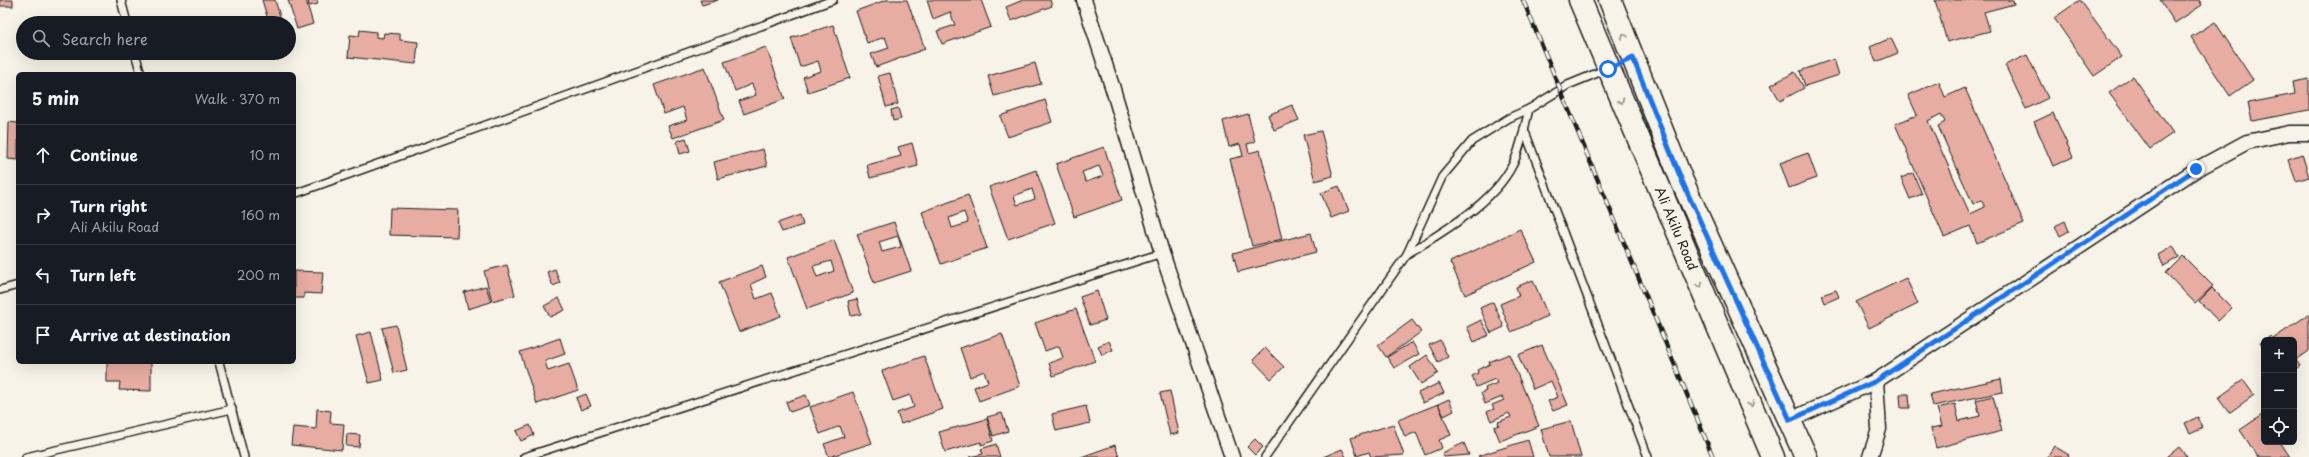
<!DOCTYPE html>
<html lang="en">
<head>
<meta charset="utf-8">
<style>
  body { margin:0; font-family:"Playpen Sans",sans-serif; background:#20242c; color:#f1f3f6 }
  .controls { position:absolute; right:12px; bottom:12px; display:grid; overflow:hidden; border-radius:6px; box-shadow:0 4px 16px #0002 }
  .controls button { width:36px; height:36px; display:grid; place-items:center; padding:0; border:0; border-bottom:1px solid #363941; background:#171b24; color:#f1f3f6; font:20px sans-serif }
  .stop { position:absolute; width:12px; height:12px; margin:-9px; border:3px solid #1a73e8; border-radius:50%; background:#fff }
  .stop.end { background:#1a73e8; border-color:#fff; box-shadow:0 1px 4px #0008 }
  .list { margin:0; padding:0; list-style:none }
  h2 { display:flex; justify-content:space-between; align-items:center; height:52px; margin:0; padding:0 16px; font-size:17px }
  h2 small { font-size:13px; font-weight:400; color:#9ea1a6 }
  .list li { display:grid; grid-template-columns:26px 1fr auto; gap:12px; align-items:center; box-sizing:border-box; height:60px; padding:0 16px; border-top:1px solid #363941 }
  .list b { display:block; font-size:15px; white-space:nowrap }
  .list p { margin:0; font-size:13px; white-space:nowrap; color:#9ea1a6 }
  .list em { font-size:13px; font-style:normal; color:#9ea1a6 }
  .icon { flex:none; width:22px; height:22px; fill:none; stroke:currentColor; stroke-width:2; stroke-linecap:round; stroke-linejoin:round }
  .map { position:relative; flex:none; width:2309px; height:457px; overflow:hidden }
  .search { position:absolute; background:#171b24; box-shadow:0 4px 16px #0002; left:16px; top:16px; width:280px; height:44px; display:flex; align-items:center; gap:10px; box-sizing:border-box; padding:0 14px; border-radius:22px; color:#9ea1a6; font-size:15px }
  .panel { position:absolute; background:#171b24; box-shadow:0 4px 16px #0002; left:16px; top:72px; width:280px; height:292px; border-radius:6px }
  .map>svg:first-child { display:block }
</style>
</head>
<body>
<div class="map">
<svg width="2309" height="457" viewBox="0 0 2309 457">
  <rect width="100%" height="100%" fill="#f7f3e8"/>
  <filter id="ink" filterUnits="userSpaceOnUse"><feTurbulence type="fractalNoise" baseFrequency=".025" numOctaves="2"/><feDisplacementMap in="SourceGraphic" scale="8" xChannelSelector="R" yChannelSelector="G"/><feConvolveMatrix kernelMatrix="1 2 1 2 8 2 1 2 1" color-interpolation-filters="sRGB"/></filter>
  <g filter="url(#ink)">
    <g fill="#e7ada2" stroke="#1c1c1c" fill-rule="evenodd">
      <rect x="0" y="0" width="13" height="6"/>
      <polygon points="262,0 275,0 282,23 269,23"/>
      <polygon points="288,0 306,0 313,24 297,29"/>
      <polygon points="308,0 317,0 318,4 309,6"/>
      <polygon points="700,0 718,0 702,5"/>
      <polygon points="886,0 907,0 925,49 876,67 871,54 889,48 885,37 867,43 856,11"/>
      <polygon points="927,0 981,0 991,27 942,44 937,31 955,25 950,12 933,19"/>
      <polygon points="1023,0 1050,0 1052,6 1011,21 1006,7"/>
      <polygon points="1935,0 2013,0 2014,4 1984,12 1990,31 1947,42"/>
      <polygon points="2080,0 2122,57 2094,76 2054,18"/>
      <polygon points="2160,0 2199,0 2202,5 2175,23"/>
      <polygon points="2215,22 2253,80 2230,96 2191,37"/>
      <polygon points="833,25 850,78 808,92 803,77 821,71 818,61 800,67 791,38"/>
      <polygon points="360,30 376,32 376,37 383,38 384,33 400,34 400,40 418,42 416,64 348,57 350,35 359,36"/>
      <polygon points="1891,38 1898,53 1876,62 1870,47"/>
      <polygon points="766,47 785,99 744,114 739,101 756,95 752,84 735,91 724,62"/>
      <polygon points="247,53 271,53 271,54 248,57"/>
      <polygon points="2027,55 2048,98 2026,109 2005,65"/>
      <polygon points="1834,59 1839,75 1805,86 1800,71"/>
      <polygon points="1035,63 1041,84 994,96 988,76"/>
      <polygon points="705,67 724,120 673,138 668,126 687,120 683,107 664,114 654,85"/>
      <polygon points="1795,72 1804,88 1780,101 1771,85"/>
      <polygon points="890,73 898,104 886,107 878,76"/>
      <polygon points="2133,76 2173,133 2150,149 2109,93"/>
      <polygon points="2309,79 2309,110 2252,121 2248,103 2295,94 2293,82"/>
      <path d="M1939 82 1945 97 1965 88 2024 223 1977 243 1970 226 1944 237 1895 124 1917 115 1908 95ZM1941 114 1945 122 1938 126 1973 204 1981 200 1985 207 1970 214 1928 121Z"/>
      <polygon points="1045,100 1052,122 1008,137 1000,116"/>
      <polygon points="1292,105 1299,120 1274,130 1268,115"/>
      <polygon points="898,108 901,119 893,121 891,110"/>
      <polygon points="2053,113 2073,157 2053,166 2034,122"/>
      <polygon points="1248,114 1255,142 1247,144 1249,153 1260,150 1282,239 1252,246 1230,159 1243,156 1240,144 1229,147 1223,121"/>
      <polygon points="9,122 18,123 18,160 8,159"/>
      <polygon points="1321,131 1333,176 1315,181 1303,135"/>
      <polygon points="686,138 690,151 680,154 677,141"/>
      <polygon points="912,143 918,166 870,178 867,165 901,156 898,147"/>
      <path d="M1104 147 1122 200 1074 217 1056 164ZM1099 166 1103 176 1086 182 1082 172Z"/>
      <polygon points="763,149 767,166 718,179 714,162"/>
      <polygon points="1808,153 1817,178 1789,188 1780,163"/>
      <polygon points="2302,154 2309,177 2296,181 2288,159"/>
      <path d="M1036 170 1055 223 1008 239 989 187ZM1032 189 1035 199 1017 205 1014 196Z"/>
      <polygon points="1913,173 1922,194 1910,199 1901,178"/>
      <polygon points="1339,186 1349,211 1331,218 1321,193"/>
      <path d="M968 195 987 248 941 264 922 212ZM964 212 968 223 952 228 949 218Z"/>
      <polygon points="390,208 458,210 457,237 389,235"/>
      <polygon points="800,215 803,225 782,232 778,223"/>
      <polygon points="2065,221 2069,231 2060,236 2055,226"/>
      <path d="M894 222 911 271 874 283 857 234ZM898 236 901 247 882 252 879 242Z"/>
      <polygon points="1520,229 1536,262 1465,295 1450,262"/>
      <polygon points="1311,233 1316,252 1238,272 1233,253"/>
      <path d="M834 240 853 293 807 309 788 257ZM831 261 834 271 817 277 813 266Z"/>
      <polygon points="2173,246 2179,257 2164,266 2158,255"/>
      <polygon points="2183,256 2213,286 2195,303 2166,273"/>
      <polygon points="507,265 515,295 492,301 484,271"/>
      <polygon points="762,266 766,277 751,284 756,299 772,293 781,316 739,332 719,282"/>
      <polygon points="555,269 560,283 553,286 547,272"/>
      <polygon points="294,271 323,272 321,294 304,293 304,298 294,298"/>
      <polygon points="1906,278 1918,304 1869,328 1856,302"/>
      <polygon points="1533,280 1548,316 1511,332 1500,304 1519,296 1516,287"/>
      <polygon points="486,286 491,302 468,309 464,292"/>
      <polygon points="2212,288 2232,308 2218,321 2199,301"/>
      <polygon points="1836,290 1839,297 1825,303 1822,295"/>
      <polygon points="1097,291 1106,320 1090,325 1080,297"/>
      <polygon points="559,298 565,310 550,317 544,306"/>
      <polygon points="857,299 861,314 851,316 848,301"/>
      <polygon points="1493,302 1504,327 1491,333 1480,308"/>
      <polygon points="1076,309 1095,361 1053,376 1049,363 1063,358 1059,346 1045,351 1035,323"/>
      <polygon points="2309,314 2309,351 2296,360 2300,366 2294,370 2294,340 2264,340 2271,336 2273,339"/>
      <polygon points="1412,320 1421,332 1386,357 1378,345"/>
      <polygon points="1481,320 1489,335 1474,342 1467,327"/>
      <polygon points="396,325 407,370 394,373 382,328"/>
      <polygon points="371,332 383,380 369,383 356,336"/>
      <polygon points="1002,334 1020,386 979,401 974,387 988,382 984,371 970,377 960,348"/>
      <polygon points="560,338 565,354 545,361 548,371 569,364 578,390 537,404 520,352"/>
      <polygon points="1440,340 1448,357 1438,362 1429,345"/>
      <polygon points="2264,340 2264,349 2260,343"/>
      <polygon points="1109,341 1113,350 1102,355 1098,346"/>
      <polygon points="1412,342 1419,354 1394,368 1387,357"/>
      <polygon points="1542,345 1568,405 1553,411 1548,401 1558,397 1551,381 1533,389 1518,355"/>
      <polygon points="1265,348 1284,367 1271,379 1253,360"/>
      <polygon points="1509,354 1539,426 1500,441 1494,427 1499,425 1498,422 1511,417 1509,413 1491,421 1487,412 1494,409 1492,405 1504,400 1502,397 1485,404 1481,393 1486,391 1485,388 1497,383 1495,379 1476,387 1472,376 1478,373 1477,370 1490,364 1489,362"/>
      <polygon points="1427,355 1438,373 1421,384 1410,367"/>
      <polygon points="924,356 943,409 901,424 897,413 914,407 910,395 893,401 882,371"/>
      <polygon points="107,362 151,362 151,391 119,390 120,382 107,382"/>
      <polygon points="2001,379 2003,392 1933,406 1930,394"/>
      <polygon points="2243,380 2254,395 2229,413 2218,398"/>
      <polygon points="1439,383 1444,393 1423,403 1418,393"/>
      <polygon points="1170,391 1179,433 1170,435 1160,393"/>
      <polygon points="853,392 872,443 829,457 824,444 844,437 840,426 820,434 810,407"/>
      <polygon points="586,394 591,406 581,410 576,398"/>
      <polygon points="1900,394 1909,394 1910,408 1901,408"/>
      <polygon points="806,395 810,405 790,412 786,402"/>
      <polygon points="1993,396 2002,431 1936,448 1931,428 1942,426 1937,408 1955,404 1959,421 1980,416 1976,400"/>
      <polygon points="1449,399 1454,411 1444,416 1438,404"/>
      <polygon points="1438,404 1451,435 1439,440 1442,448 1425,455 1416,432 1405,437 1398,420"/>
      <polygon points="1086,406 1090,423 1056,431 1052,414"/>
      <polygon points="317,409 331,411 330,423 344,424 342,450 291,445 293,427 316,429"/>
      <polygon points="1002,413 1008,431 993,436 987,417"/>
      <polygon points="2262,415 2264,418 2264,442 2280,442 2290,457 2258,457 2240,430"/>
      <polygon points="2198,417 2203,428 2190,434 2185,423"/>
      <polygon points="987,419 993,441 981,445 981,442 945,452 939,432"/>
      <polygon points="1571,421 1581,457 1549,457 1541,429"/>
      <polygon points="1393,424 1404,455 1371,457 1369,452 1357,456 1351,438"/>
      <polygon points="530,425 534,435 521,441 516,431"/>
      <polygon points="347,434 360,435 359,447 346,446"/>
      <polygon points="1255,439 1263,447 1255,455 1247,447"/>
      <polygon points="1528,440 1533,457 1479,457 1478,456"/>
      <polygon points="1464,443 1469,455 1444,457 1442,453"/>
      <polygon points="996,444 1000,457 970,457 983,454 981,449"/>
      <polygon points="1115,445 1119,457 1081,457"/>
      <polygon points="2054,446 2069,455 2068,457 2047,457"/>
      <polygon points="2179,447 2187,457 2167,457"/>
      <polygon points="1342,449 1346,457 1323,457"/>
    </g>
    <g fill="none" stroke-linecap="round" stroke-linejoin="round">
      <defs>
        <g id="lane">
          <polyline points="121,0 127,23"/>
          <polyline points="135,53 141,74"/>
          <polyline points="1524,129 1648,457"/>
          <polyline points="294,194 833,0"/>
          <path d="M1407 254C1444 231 1500 200 1516 157 1522 142 1525 125 1529 109L1568 85 1607 69"/>
          <polyline points="0,290 18,285"/>
          <polyline points="219,362 244,457"/>
          <polyline points="26,457 232,409"/>
          <polyline points="524,457 1162,253"/>
          <polyline points="1265,457 1407,254 1442,177 1472,141 1509,118 1529,109"/>
        </g>
        <g id="street">
          <polyline points="1084,0 1113,89 1162,253 1232,457"/>
          <polyline points="1790,420 1876,381 2197,169 2247,142 2289,133 2309,133"/>
          <polyline points="1870,457 1879,429 1876,381"/>
        </g>
        <g id="primary">
          <path id="s1" d="M1580 0 1773 457"/>
          <polyline points="1610,0 1682,181 1806,457"/>
        </g>
      </defs>
      <use href="#lane" stroke="#1c1c1c" stroke-width="10"/>
      <use href="#street" stroke="#1c1c1c" stroke-width="17"/>
      <use href="#primary" stroke="#1c1c1c" stroke-width="25"/>
      <use href="#lane" stroke="#f7f3e8" stroke-width="7"/>
      <use href="#street" stroke="#f7f3e8" stroke-width="14"/>
      <use href="#primary" stroke="#f7f3e8" stroke-width="22"/>
      <defs>
        <polyline id="rail" points="1523,0 1713,457"/>
      </defs>
      <use href="#rail" stroke="#1c1c1c" stroke-width="4.5"/>
      <use href="#rail" stroke="#f7f3e8" stroke-width="3" stroke-dasharray="9" stroke-linecap="butt"/>
    </g>
    <defs><path id="oneway-chevron" d="M-2-3.5L2.5 0L-2 3.5" fill="none" stroke-width="1.6" stroke-linecap="round" stroke-linejoin="round"/></defs>
    <g stroke="#94928c">
      <use href="#oneway-chevron" transform="translate(1624 36) rotate(-112)"/>
      <use href="#oneway-chevron" transform="translate(1621 101) rotate(67)"/>
      <use href="#oneway-chevron" transform="translate(1700 285) rotate(67)"/>
      <use href="#oneway-chevron" transform="translate(1751 404) rotate(67)"/>
    </g>
  </g>
  <g fill="none" stroke-linecap="round" stroke-linejoin="round" filter="url(#ink)">
    <polyline stroke="#1a73e8" stroke-width="5" points="1608,69 1633,58 1682,181 1790,420 1876,381 2196,169"/>
  </g>
  <g text-anchor="middle" stroke-width="3.5" stroke-linejoin="round" paint-order="stroke">
    <g font-size="13" fill="#1c1c1c" stroke="#f7f3e8">
      <text dy="5" stroke="none"><textPath href="#s1" startOffset="248">Ali Akilu Road</textPath></text>
    </g>
  </g>
</svg>
<div class="controls">
<button>+</button>
<button>−</button>
<button><svg class="icon" aria-label="locate" viewBox="0 0 24 24"><circle cx="12" cy="12" r="6"/><path d="M12 2v4M12 18v4M2 12h4M18 12h4"/></svg></button>
</div>
<div class="stop" style="left:1608px;top:69px"></div>
<div class="stop end" style="left:2196px;top:169px"></div>
<div class="search"><svg class="icon" aria-label="search" viewBox="0 0 24 24"><circle cx="10" cy="10" r="6"/><path d="M15 15l6 6"/></svg>Search here</div>
<section class="panel">
<h2>5 min<small>Walk · 370 m</small></h2>
<ul class="list">
<li><svg class="icon" aria-label="ahead" viewBox="0 0 24 24"><path d="M12 20V5M6 11l6-6 6 6"/></svg><div><b>Continue</b></div><em>10 m</em></li>
<li><svg class="icon" aria-label="right" viewBox="0 0 24 24"><path d="M7 20v-9h11M14 6l5 5-5 5"/></svg><div><b>Turn right</b><p>Ali Akilu Road</p></div><em>160 m</em></li>
<li><svg class="icon" aria-label="left" viewBox="0 0 24 24"><path d="M17 20v-9H6M10 6l-5 5 5 5"/></svg><div><b>Turn left</b></div><em>200 m</em></li>
<li><svg class="icon" aria-label="arrive" viewBox="0 0 24 24"><path d="M6 21V4h12l-3 4 3 4H6"/></svg><div><b>Arrive at destination</b></div></li>
</ul>
</section>
</div>
</body>
</html>
